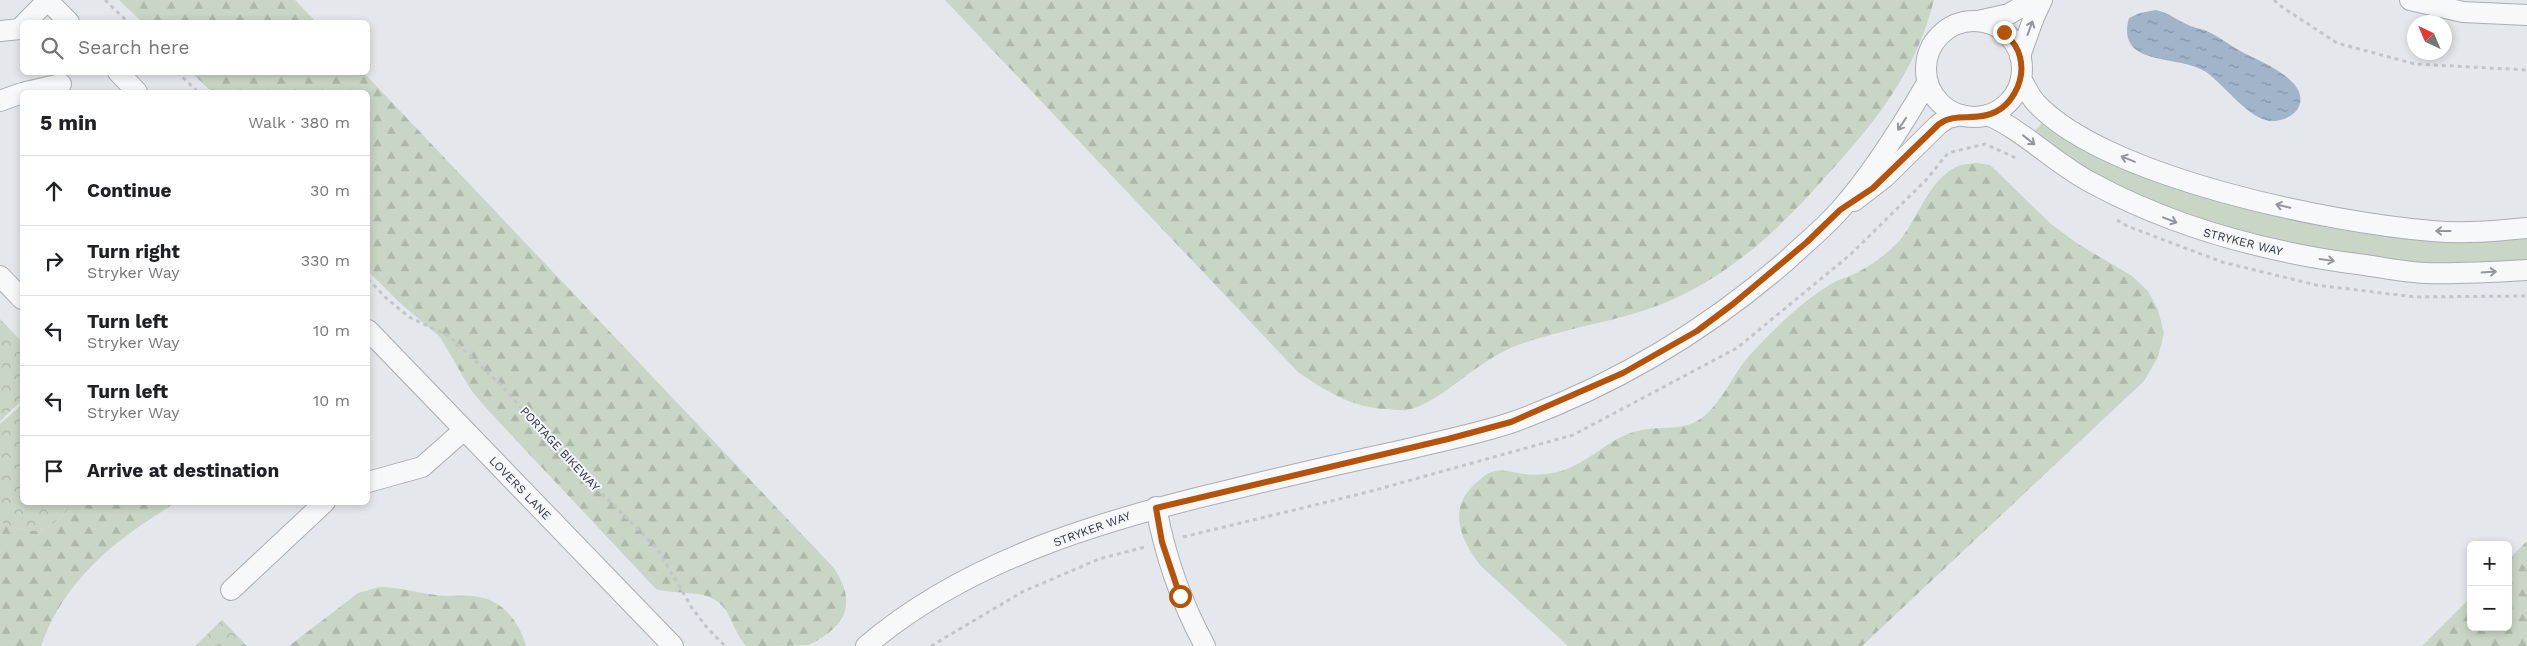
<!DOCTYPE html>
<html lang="en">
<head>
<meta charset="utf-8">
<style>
  body { margin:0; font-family:"Work Sans",sans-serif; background:#f2f2f2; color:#202124 }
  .controls { position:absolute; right:15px; bottom:15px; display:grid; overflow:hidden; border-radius:8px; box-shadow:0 2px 8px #0003 }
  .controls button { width:45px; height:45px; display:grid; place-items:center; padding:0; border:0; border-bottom:1px solid #e0e0e0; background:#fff; color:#202124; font:25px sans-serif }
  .compass { position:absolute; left:2407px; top:15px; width:45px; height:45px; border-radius:50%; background:#fff; box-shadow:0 2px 8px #0003; rotate:316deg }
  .stop { position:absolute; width:15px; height:15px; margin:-11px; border:4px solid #b45309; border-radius:50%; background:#fff }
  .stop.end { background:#b45309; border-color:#fff; box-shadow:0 1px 5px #0008 }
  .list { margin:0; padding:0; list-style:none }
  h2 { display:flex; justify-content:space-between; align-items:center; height:65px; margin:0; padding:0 20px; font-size:21px }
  h2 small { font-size:16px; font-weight:400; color:#757577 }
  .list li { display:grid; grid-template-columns:32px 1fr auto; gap:15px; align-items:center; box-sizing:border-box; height:70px; padding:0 20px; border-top:1px solid #e0e0e0 }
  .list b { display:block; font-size:19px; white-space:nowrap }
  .list p { margin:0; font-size:16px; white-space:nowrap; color:#757577 }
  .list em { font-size:16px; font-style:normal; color:#757577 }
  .icon { flex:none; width:28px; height:28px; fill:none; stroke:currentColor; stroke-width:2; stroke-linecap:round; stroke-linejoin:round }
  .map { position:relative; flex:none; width:2527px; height:646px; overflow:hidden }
  .search { position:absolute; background:#fff; box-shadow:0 2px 8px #0003; left:20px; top:20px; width:350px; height:55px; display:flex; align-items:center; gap:12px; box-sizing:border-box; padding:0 18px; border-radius:8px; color:#757577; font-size:19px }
  .panel { position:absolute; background:#fff; box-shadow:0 2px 8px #0003; left:20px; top:90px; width:350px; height:415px; border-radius:8px }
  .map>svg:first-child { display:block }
</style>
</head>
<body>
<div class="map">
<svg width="2527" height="646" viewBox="0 0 2527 646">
  <defs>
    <pattern id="forest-firs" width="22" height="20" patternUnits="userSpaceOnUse" patternTransform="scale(1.25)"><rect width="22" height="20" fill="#c9d5c5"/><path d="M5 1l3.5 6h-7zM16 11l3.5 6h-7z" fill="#adb7aa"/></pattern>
    <pattern id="park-crowns" width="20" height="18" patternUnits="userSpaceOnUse" patternTransform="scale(1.25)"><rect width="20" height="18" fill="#c9d5c5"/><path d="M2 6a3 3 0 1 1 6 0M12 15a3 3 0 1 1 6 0" fill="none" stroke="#adb7aa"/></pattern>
    <pattern id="water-ripples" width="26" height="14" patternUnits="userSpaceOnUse" patternTransform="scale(1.25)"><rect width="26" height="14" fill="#a1b4ca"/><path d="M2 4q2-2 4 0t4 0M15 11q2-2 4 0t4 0" fill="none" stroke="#8393a6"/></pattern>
  </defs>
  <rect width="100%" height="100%" fill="#e4e7eb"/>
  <path fill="#c9d5c5" d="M2042 123C2090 159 2146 177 2203 194 2231 202 2259 212 2287 219 2366 238 2445 244 2527 238V262L2467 265 2386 262 2251 237 2144 200 2080 166 2033 133Z"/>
  <g fill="url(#forest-firs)">
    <polygon points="119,0 295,0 316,22 142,22"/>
    <path d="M945 0H1934C1916 71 1877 120 1829 173 1784 224 1739 268 1678 297 1625 322 1567 326 1513 347 1491 356 1470 373 1451 387 1438 396 1423 407 1407 410 1401 411 1393 409 1387 409 1352 408 1326 391 1298 372Z"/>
    <path d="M192 73H364L833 567C851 593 853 617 824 636 819 639 813 644 807 645 792 646 762 646 746 646 736 635 733 621 725 609 709 587 679 596 656 589L486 408 471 390 440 337 399 302 368 271V92H212Z"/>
    <path d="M1976 163 1990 165 2050 223 2078 244 2132 276 2148 291 2158 310 2164 333 2158 357 2144 381 1862 646H1568L1481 566C1462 542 1447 511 1473 486 1479 480 1486 473 1495 471 1505 469 1515 473 1525 474 1536 476 1547 474 1558 472 1589 464 1611 435 1642 430 1662 426 1679 431 1697 421 1721 407 1731 376 1749 356 1773 330 1800 303 1831 284 1839 279 1849 277 1858 272 1874 264 1888 253 1900 240 1919 217 1929 179 1958 166 1963 164 1970 164 1976 163Z"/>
    <path d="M74 503H174C161 513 146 521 133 531 91 561 58 597 41 646H0V522C38 537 48 533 74 503Z"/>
    <polygon points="2527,541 2527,646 2422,646 2471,597 2471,627 2508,627 2508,560"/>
    <path d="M380 587C400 587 417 593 436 595 448 597 459 595 471 596 500 597 519 620 526 646H289L358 593Z"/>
  </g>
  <g fill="url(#park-crowns)">
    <polygon points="0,319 22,342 22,400 0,421"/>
    <path d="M22 404V502L74 503C48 533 38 537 0 522V424Z"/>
    <polygon points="222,620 247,646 195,646"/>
  </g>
  <path fill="url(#water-ripples)" d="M2156 10C2171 14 2173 18 2186 24 2192 27 2198 28 2204 30 2217 35 2228 44 2240 51 2257 60 2310 80 2299 106 2296 115 2284 120 2275 121 2252 124 2225 85 2206 72 2179 54 2115 68 2129 18L2140 13Z"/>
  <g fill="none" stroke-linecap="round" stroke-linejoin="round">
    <defs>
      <g id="minor">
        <polyline points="47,0 69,22"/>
        <polyline points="2410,0 2463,12 2527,15"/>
        <polyline points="1978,21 2009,14 2033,0"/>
        <circle cx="1974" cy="69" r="48"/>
        <polyline points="26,22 48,0"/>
        <polyline points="0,31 20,29 22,26"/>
        <polyline points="2020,56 2034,17 2042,0"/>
        <polyline points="118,72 137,92"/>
        <path d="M2021 79C2026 87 2030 97 2037 104 2108 178 2331 223 2432 231 2464 234 2496 231 2527 228"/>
        <polyline points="26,92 61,84"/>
        <polyline points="0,101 22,93"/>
        <path d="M1988 115C2026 132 2055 164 2092 183 2177 229 2269 253 2365 265 2385 268 2405 272 2425 273 2459 274 2493 272 2527 270"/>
        <polyline points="1854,201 1885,177 1939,124 1948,118 1962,115"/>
        <polyline points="0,276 22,299"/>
        <polyline points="368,330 673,646"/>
        <polyline points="368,482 422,467 464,430"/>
        <path d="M1156 507C1165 556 1181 602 1205 646"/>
        <polyline points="231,590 325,502"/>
        <path d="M866 646C968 559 1106 519 1234 489 1291 475 1348 462 1404 450 1440 441 1478 434 1513 422 1613 386 1705 331 1785 262 1803 245 1823 229 1839 211 1873 173 1902 126 1927 83"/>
      </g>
    </defs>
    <use href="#minor" stroke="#a9aeb5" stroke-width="22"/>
    <g stroke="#c2c5ca" stroke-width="3" stroke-dasharray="4 4" stroke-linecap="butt">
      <polyline points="105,0 128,22"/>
      <polyline points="2274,0 2282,7 2337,43 2415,64 2527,70"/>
      <polyline points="177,72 198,92"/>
      <polyline points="2117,220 2127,226 2222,262 2316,285 2415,297 2527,296"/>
      <polyline points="368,279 385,297 409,317 449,336 501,385 564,456 657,548 692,608 708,629 725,646"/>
      <polyline points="1183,537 1368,492 1573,435 1737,348 1851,254 1926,180 1948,153 1985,144 2018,159"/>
      <polyline points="931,646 1022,592 1099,559 1145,547"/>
    </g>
    <use href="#minor" stroke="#f7f8fa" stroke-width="20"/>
  </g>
  <defs><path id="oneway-shaft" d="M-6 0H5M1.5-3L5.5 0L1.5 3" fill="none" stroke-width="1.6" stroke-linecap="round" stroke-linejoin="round" transform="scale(1.25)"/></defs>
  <g stroke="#92969e">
    <use href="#oneway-shaft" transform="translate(2030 28) rotate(-70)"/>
    <use href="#oneway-shaft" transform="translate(1902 124) rotate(124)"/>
    <use href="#oneway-shaft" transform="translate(2029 140) rotate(38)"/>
    <use href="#oneway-shaft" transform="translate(2128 159) rotate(-158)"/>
    <use href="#oneway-shaft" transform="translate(2283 206) rotate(-167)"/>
    <use href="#oneway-shaft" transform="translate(2170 220) rotate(21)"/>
    <use href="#oneway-shaft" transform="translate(2443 231) rotate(180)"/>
    <use href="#oneway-shaft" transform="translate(2327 260) rotate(8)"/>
    <use href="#oneway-shaft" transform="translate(2489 272) rotate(-4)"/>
  </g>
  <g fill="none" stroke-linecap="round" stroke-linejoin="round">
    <path stroke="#b45309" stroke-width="6" d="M1180 596 1162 542 1156 508 1448 439 1511 422 1623 373 1697 331 1733 304 1807 242 1840 210 1873 188 1939 124C1955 113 1969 120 1987 115 2011 109 2026 81 2020 57 2018 47 2011 39 2004 32"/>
  </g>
  <g text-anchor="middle" stroke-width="4" stroke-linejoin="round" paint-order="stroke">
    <g font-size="12" fill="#2c3443" stroke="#f4f6f8">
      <text transform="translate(2243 242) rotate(14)" y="4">STRYKER WAY</text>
      <text transform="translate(560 449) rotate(47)" y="4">PORTAGE BIKEWAY</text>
      <text transform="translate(520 488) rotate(46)" y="4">LOVERS LANE</text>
      <text transform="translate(1092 529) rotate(-20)" y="4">STRYKER WAY</text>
    </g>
  </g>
</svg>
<div class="controls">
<button>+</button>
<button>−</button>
</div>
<svg class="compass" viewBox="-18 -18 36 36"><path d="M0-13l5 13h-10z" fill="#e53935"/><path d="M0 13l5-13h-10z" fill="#757577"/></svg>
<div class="stop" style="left:1180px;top:596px"></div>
<div class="stop end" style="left:2004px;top:32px"></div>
<div class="search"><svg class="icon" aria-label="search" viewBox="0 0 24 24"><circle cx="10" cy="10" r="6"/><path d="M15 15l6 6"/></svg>Search here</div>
<section class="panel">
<h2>5 min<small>Walk · 380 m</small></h2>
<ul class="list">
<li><svg class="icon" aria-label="ahead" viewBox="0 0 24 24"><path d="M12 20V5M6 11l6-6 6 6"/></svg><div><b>Continue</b></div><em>30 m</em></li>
<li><svg class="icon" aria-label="right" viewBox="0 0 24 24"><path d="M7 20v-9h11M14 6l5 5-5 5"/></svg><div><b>Turn right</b><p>Stryker Way</p></div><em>330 m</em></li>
<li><svg class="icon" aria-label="left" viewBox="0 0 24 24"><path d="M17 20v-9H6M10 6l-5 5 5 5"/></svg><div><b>Turn left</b><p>Stryker Way</p></div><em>10 m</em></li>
<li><svg class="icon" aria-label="left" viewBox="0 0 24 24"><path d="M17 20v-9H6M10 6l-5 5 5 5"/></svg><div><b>Turn left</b><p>Stryker Way</p></div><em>10 m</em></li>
<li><svg class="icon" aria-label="arrive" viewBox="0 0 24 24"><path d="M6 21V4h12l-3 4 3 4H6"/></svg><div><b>Arrive at destination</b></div></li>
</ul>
</section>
</div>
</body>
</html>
